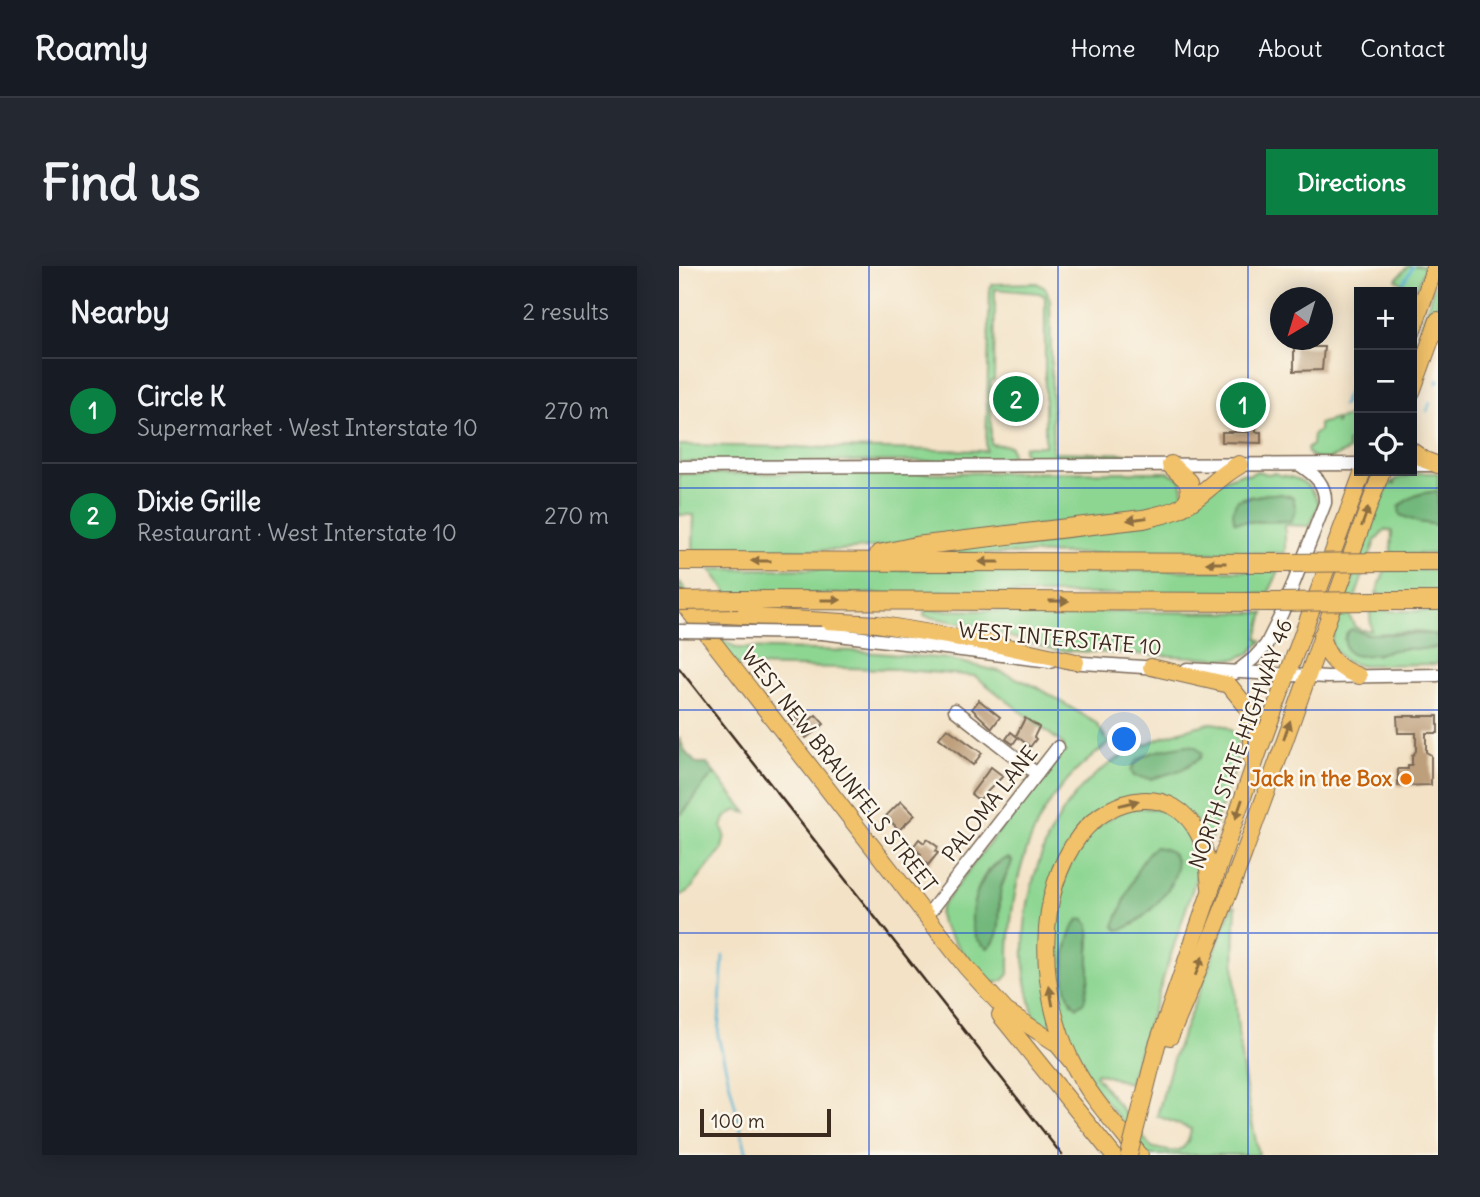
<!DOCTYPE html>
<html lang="en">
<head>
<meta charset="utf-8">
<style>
  body { margin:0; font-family:Delius,sans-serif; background:#242831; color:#f1f3f6 }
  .controls { position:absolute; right:21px; top:21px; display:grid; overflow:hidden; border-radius:0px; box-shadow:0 4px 18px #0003 }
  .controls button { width:63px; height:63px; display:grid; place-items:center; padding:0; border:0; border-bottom:2px solid #363941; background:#171b24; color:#f1f3f6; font:35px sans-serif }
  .compass { position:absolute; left:591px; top:21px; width:63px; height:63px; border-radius:50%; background:#171b24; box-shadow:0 4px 18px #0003; rotate:218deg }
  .scale { position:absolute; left:21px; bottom:18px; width:131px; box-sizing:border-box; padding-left:7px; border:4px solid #3b2a1e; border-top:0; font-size:19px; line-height:24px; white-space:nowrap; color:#3b2a1e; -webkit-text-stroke:5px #fbf7ec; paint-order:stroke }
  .you { position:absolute; left:446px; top:474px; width:24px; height:24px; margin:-18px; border:5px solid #fff; border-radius:50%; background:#1a73e8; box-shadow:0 0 0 10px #1a73e833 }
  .badge { display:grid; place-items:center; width:46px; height:46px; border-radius:50%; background:#0b8043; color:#fff; font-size:23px; font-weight:700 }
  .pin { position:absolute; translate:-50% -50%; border:4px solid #fff; box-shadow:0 2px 7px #0006 }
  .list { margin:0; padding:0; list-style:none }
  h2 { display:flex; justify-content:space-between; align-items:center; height:91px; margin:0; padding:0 28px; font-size:30px }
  h2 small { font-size:23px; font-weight:400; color:#9ea1a6 }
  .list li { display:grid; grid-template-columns:46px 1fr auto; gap:21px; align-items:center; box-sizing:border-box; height:105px; padding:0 28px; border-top:2px solid #363941 }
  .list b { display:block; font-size:26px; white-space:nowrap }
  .list p { margin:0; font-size:23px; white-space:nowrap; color:#9ea1a6 }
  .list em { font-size:23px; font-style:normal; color:#9ea1a6 }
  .icon { flex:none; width:38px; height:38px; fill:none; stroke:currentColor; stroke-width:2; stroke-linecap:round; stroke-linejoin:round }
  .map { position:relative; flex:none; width:759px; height:889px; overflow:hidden; border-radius:0px }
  header { display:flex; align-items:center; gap:42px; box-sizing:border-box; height:98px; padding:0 35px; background:#171b24; border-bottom:2px solid #363941 }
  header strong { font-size:33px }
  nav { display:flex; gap:38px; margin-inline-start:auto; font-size:24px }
  .intro { display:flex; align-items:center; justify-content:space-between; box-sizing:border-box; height:168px; padding:0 42px }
  h1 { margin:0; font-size:49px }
  .button { padding:18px 32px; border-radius:0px; background:#0b8043; color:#fff; font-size:24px; font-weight:700 }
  main { display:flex; gap:42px; padding:0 42px }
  aside { flex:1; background:#171b24; border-radius:0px; box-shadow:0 4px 18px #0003 }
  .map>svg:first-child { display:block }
</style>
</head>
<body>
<header>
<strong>Roamly</strong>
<nav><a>Home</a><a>Map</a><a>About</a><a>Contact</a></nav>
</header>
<div class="intro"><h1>Find us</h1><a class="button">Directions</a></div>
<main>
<aside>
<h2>Nearby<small>2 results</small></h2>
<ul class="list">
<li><span class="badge">1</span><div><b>Circle K</b><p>Supermarket · West Interstate 10</p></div><em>270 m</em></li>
<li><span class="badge">2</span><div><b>Dixie Grille</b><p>Restaurant · West Interstate 10</p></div><em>270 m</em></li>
</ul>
</aside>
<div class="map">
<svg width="759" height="889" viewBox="0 0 759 889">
  <rect width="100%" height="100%" fill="#fbf7ec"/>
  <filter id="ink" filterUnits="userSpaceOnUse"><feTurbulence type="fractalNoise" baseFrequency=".0143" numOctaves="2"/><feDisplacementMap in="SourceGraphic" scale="14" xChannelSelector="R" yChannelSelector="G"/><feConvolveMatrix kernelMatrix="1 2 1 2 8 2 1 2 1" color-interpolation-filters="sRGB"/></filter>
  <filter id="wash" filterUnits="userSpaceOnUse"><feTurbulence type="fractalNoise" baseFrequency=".00686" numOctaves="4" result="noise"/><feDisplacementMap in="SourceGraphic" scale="28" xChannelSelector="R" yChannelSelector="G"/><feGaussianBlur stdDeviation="1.57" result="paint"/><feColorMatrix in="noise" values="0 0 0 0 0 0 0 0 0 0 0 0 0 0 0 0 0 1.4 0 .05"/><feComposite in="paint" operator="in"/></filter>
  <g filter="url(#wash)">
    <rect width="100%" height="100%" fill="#f3e2c6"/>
    <g fill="#8dd692" stroke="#648058" stroke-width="2" fill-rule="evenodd">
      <polygon points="729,0 746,0 738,22 732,24 717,13"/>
      <polygon points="759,8 759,36 740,86 735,84"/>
      <polygon points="358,17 367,23 371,34 374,186 453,188 450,193 353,196 344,185 345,180 366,180 366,30 360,27 316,23 315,114 312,115 312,178 331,180 333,189 325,195 0,196 0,179 307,185 311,21 314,18"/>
      <path d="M680 148V175L675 180 671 176 668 177 670 184C657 191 641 199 629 187L628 183 633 179 634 169 640 165V158L657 153 656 159 659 153Z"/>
      <path d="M578 205 588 208 596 207 599 209C620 211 632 217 640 238L631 260 606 259V287L268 288 267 281 468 256 544 214 564 207 570 209ZM589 228H602L612 255 556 256V242L563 232Z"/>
      <polygon points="489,206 502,213 505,230 483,243 213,280 160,284 14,285 15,249 0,249 0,208"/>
      <path d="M740 207H759V225C742 227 732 229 720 241L739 256 759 259V288H712L713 265 706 264 696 275 670 349 676 361 682 364H692L691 345H759V371C745 362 709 368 692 368 683 368 677 363 669 365L665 373 697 389 709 384 724 382 754 383 759 380V398L679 399 665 395 654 382 652 375 706 225 714 215V218H716L717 213Z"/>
      <polygon points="31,303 600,305 589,328 50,328"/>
      <polygon points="706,304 759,304 759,328 697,328"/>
      <path d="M0 316 46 375 57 382 172 385 269 393 323 406 358 421 417 457 430 477C419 486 407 495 397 505 345 555 329 633 330 702V708L325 714 317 717 304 714 262 657 260 648 262 641 385 479 296 410 215 403 58 400 0 326ZM329 592 333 595 321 625V647L297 670C290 642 298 601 329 592Z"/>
      <polygon points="246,344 585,347 578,372 583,375 571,387 556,393 376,384 291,359 245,350"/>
      <path d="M532 457C576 460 556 503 547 527 542 543 536 559 531 575L514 552 440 533 375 605 373 759 372 764 369 766 358 761C352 739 345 716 345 693 343 626 368 543 425 502 454 480 496 465 532 457Z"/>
      <path d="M36 508 68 547 57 544 46 552 43 561 46 569 43 583 10 625 0 630V550C15 538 21 518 36 508Z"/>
      <path d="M449 541C497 543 511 552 521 600L450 817 418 807 416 809 472 881C495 888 508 889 512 863L478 850 495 790 554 639 557 640C551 727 561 804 580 889H468L406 809 382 751 373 694 379 633 389 599 412 564ZM460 602 493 618 480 635 454 659 437 655ZM404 653C422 675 401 714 393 737 379 707 394 682 404 653Z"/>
    </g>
    <g fill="#72b77c" stroke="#56704d" stroke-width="2">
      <path d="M759 225V259L739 256 721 249 720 241C732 229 742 227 759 225Z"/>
      <path d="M589 228H602L614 231 617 244 612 255 556 256C553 250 554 239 559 234Z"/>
      <path d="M672 363 687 368H755L759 371V380C749 386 733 381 721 383 706 384 658 405 667 368Z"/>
      <path d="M0 472 7 487 18 498H28L36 508C21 518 15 538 0 550Z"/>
      <path d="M507 479 516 480 523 487 521 492 502 504 472 513 455 510 452 505C457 485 490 483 507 479Z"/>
      <path d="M476 581C531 586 467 661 439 664L435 660 437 655C447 635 458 592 476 581Z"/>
      <path d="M329 592 333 595C331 605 324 612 322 622 317 641 327 668 309 682 276 666 299 601 329 592Z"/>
      <path d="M405 653 410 659V712L405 736 398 741C377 723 385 673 399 654Z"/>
    </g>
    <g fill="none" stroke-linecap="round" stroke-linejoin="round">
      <g stroke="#56b3d4" stroke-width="2.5">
        <polyline points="724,17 734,0"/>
        <polyline points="758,117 759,114"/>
        <polyline points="663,140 680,103"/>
        <polyline points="748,145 751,137"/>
        <polyline points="44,690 39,770 68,889"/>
      </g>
    </g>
    <g id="blocks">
      <g fill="#be9f7b">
        <polygon points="615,81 645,81 643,104 615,105"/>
        <polygon points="325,112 334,112 334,116 350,116 352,138 349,138 349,151 322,151 322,115 325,115"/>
        <polygon points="545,131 583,131 583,148 577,148 577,166 582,166 582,177 543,176 543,166 569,166 569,148 545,147"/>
        <polygon points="300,434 321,451 313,462 293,443"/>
        <polygon points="137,449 145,458 127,472 113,455 118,451 125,459"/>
        <polygon points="718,450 759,450 759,467 747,467 747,486 752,489 752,519 719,520 719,503 729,503 729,499 733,499 733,490 737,485 737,467 719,467"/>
        <polygon points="346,452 360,461 355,471 357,473 351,481 339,471 334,478 327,473 332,466 337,470"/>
        <polygon points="268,462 303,487 294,499 260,472"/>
        <polygon points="312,501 324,510 301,533 297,532 292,528"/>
        <polygon points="222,535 236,549 220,564 207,550"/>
        <polygon points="240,573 245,577 248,573 259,581 256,585 259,587 249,599 239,591 242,588 234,581"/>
      </g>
    </g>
  </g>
  <g filter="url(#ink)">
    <use href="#blocks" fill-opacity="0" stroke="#7b6a59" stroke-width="2"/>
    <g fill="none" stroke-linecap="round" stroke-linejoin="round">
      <defs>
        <g id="minor">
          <polyline points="733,199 755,199"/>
          <polyline points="0,201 680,198"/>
          <polyline points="143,367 371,395"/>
          <polyline points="389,396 479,402"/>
          <polyline points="508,403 648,411 759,409"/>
          <path d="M556 407 574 393 587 379 603 347 646 237C647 218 636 209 621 199"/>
          <polyline points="276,444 358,508"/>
          <polyline points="247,651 379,481"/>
        </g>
        <g id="major">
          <polyline points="733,67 756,0"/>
          <polyline points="733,126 759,54"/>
          <polyline points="733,185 746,194 759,199"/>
          <polyline points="0,332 287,701 327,745 377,777 392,795"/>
          <polyline points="12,347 198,358 316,378 397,396"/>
          <path d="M642 370C648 392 659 403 680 410"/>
          <polyline points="472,401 550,419 568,441 573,457 573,494"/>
          <polyline points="321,749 434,889"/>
          <path d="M491 771C572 586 632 393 703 205"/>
          <polyline points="462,842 478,779 580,485 684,205"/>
          <path d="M461 889C437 859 409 829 392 794 360 728 355 630 401 569 432 529 494 516 520 569 528 586 529 604 531 621"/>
        </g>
        <g id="highway">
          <polyline points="492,199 510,216 511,229 506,239"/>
          <path d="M200 288 237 280 464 253C476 250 490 248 501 242 523 231 538 211 560 199"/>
          <polyline points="0,295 606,297"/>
          <polyline points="712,296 759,296"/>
          <polyline points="59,334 590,336"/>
          <polyline points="698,335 759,335"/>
        </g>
      </defs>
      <use href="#minor" stroke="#7b6a59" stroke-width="15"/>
      <use href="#major" stroke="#7b6a59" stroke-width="18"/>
      <use href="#highway" stroke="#7b6a59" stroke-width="20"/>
      <use href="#minor" stroke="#fff" stroke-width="12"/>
      <use href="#major" stroke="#f2c26a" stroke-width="16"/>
      <use href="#highway" stroke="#f2c26a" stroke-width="18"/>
      <polyline stroke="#3b2a1e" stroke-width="2.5" points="0,402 383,889"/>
      <defs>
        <polyline id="minor-bridge" points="0,365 143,367"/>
        <polyline id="major-bridge" points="450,889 462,842"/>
        <g id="highway-bridge">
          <polyline points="606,297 712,296"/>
          <polyline points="0,335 59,334"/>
          <polyline points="590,336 698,335"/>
        </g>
      </defs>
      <use href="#minor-bridge" stroke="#7b6a59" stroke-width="15" stroke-linecap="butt"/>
      <use href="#major-bridge" stroke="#7b6a59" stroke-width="18" stroke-linecap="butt"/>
      <use href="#highway-bridge" stroke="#7b6a59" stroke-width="20" stroke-linecap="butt"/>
      <use href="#minor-bridge" stroke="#fff" stroke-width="12"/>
      <use href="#major-bridge" stroke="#f2c26a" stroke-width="16"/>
      <use href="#highway-bridge" stroke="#f2c26a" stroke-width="18"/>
    </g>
    <defs><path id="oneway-solid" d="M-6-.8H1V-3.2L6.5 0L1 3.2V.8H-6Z" transform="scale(1.75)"/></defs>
    <g fill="#8d6e40">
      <use href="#oneway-solid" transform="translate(686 251) rotate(-70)"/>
      <use href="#oneway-solid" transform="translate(458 253) rotate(172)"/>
      <use href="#oneway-solid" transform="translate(82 295) rotate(-180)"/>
      <use href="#oneway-solid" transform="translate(310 296) rotate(-180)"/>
      <use href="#oneway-solid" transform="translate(537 297) rotate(-180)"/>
      <use href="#oneway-solid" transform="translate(152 334)"/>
      <use href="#oneway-solid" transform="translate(380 335)"/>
      <use href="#oneway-solid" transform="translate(608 464) rotate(-71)"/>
      <use href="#oneway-solid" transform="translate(450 537) rotate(-14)"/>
      <use href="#oneway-solid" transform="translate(560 543) rotate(109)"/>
      <use href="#oneway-solid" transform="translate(520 700) rotate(-69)"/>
      <use href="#oneway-solid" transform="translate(372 730) rotate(-100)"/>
    </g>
  </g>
  <path fill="none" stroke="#1d4ed8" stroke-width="2" stroke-opacity="0.55" d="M190 0V889M379 0V889M569 0V889M0 222H759M0 444H759M0 667H759"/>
  <circle fill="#e8710a" stroke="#fbf7ec" stroke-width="2.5" cx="727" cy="513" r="7"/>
  <g text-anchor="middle" stroke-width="5" stroke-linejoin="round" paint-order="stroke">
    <g font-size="21" fill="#3b2a1e" stroke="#fbf7ec">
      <text transform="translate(381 373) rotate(5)" y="7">WEST INTERSTATE 10</text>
      <text transform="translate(562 478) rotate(-70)" y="7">NORTH STATE HIGHWAY 46</text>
      <text transform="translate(160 504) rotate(52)" y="7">WEST NEW BRAUNFELS STREET</text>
      <text transform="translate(311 538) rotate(-52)" y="7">PALOMA LANE</text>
    </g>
    <g font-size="21" font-weight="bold" fill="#c56008" stroke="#fbf7ec" text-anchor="end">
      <text x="713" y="520">Jack in the Box</text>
    </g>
  </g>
</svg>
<div class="controls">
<button>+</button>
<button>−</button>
<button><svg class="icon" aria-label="locate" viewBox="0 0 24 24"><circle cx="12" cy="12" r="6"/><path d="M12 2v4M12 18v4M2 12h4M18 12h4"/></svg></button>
</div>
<svg class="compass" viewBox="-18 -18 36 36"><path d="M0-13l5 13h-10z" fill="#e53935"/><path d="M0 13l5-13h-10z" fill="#9ea1a6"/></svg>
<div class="scale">100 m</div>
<div class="you"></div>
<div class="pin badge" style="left:564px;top:139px">1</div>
<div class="pin badge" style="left:337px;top:133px">2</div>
</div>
</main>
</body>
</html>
